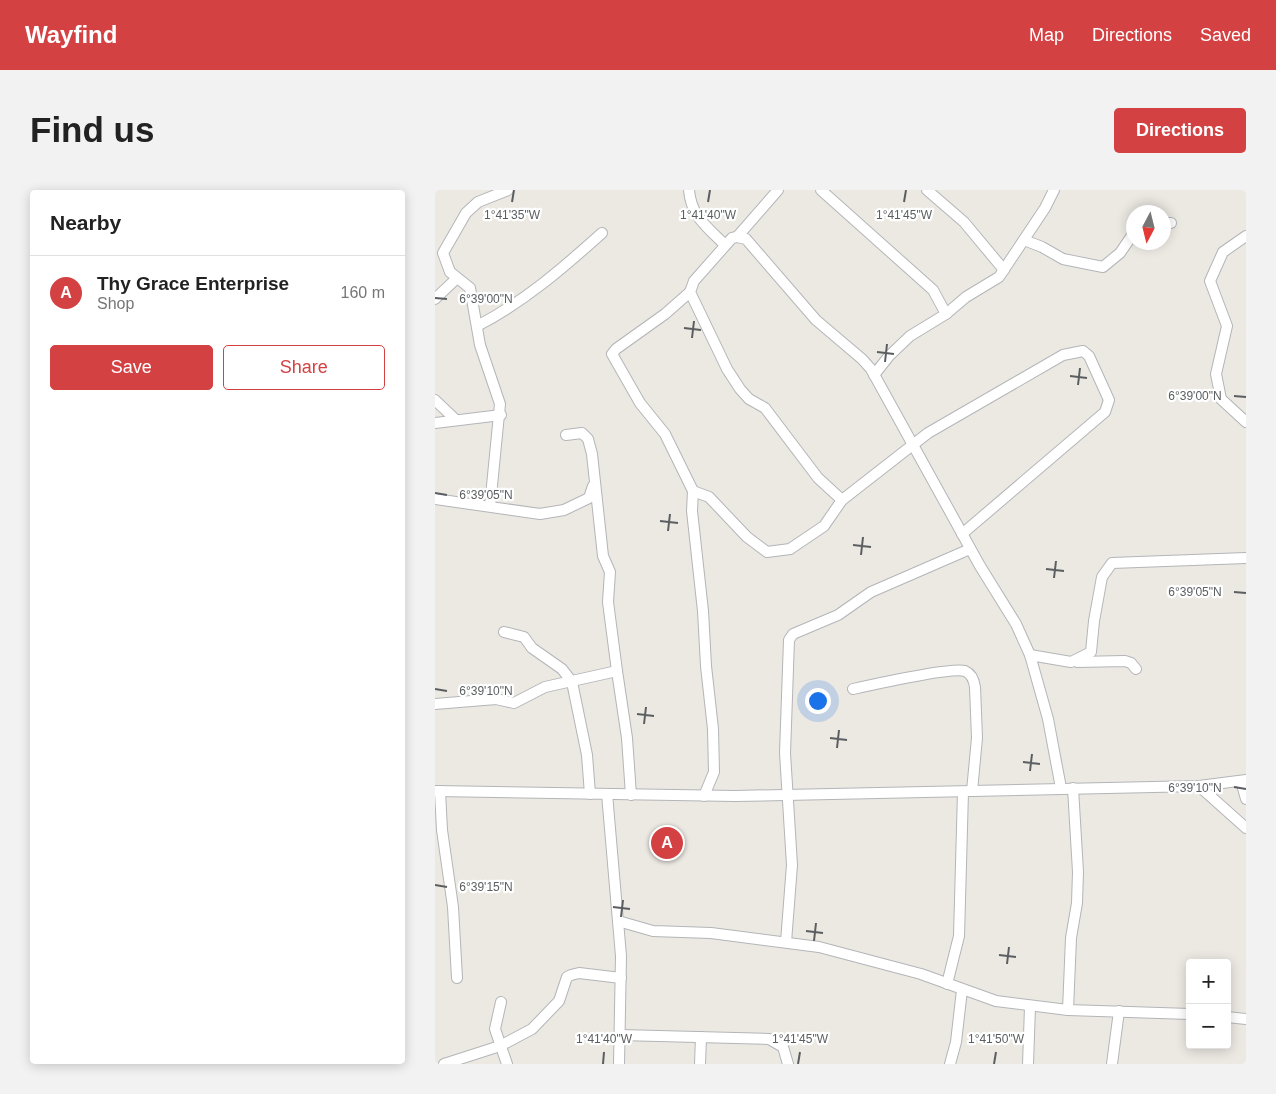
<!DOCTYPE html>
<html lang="en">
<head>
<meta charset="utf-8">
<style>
  body { margin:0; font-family:Helvetica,sans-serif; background:#f2f2f2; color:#222 }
  .controls { position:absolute; right:15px; bottom:15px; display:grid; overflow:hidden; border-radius:5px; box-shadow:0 2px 12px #0003 }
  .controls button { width:45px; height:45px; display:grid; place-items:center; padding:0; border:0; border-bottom:1px solid #e0e0e0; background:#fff; color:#222; font:25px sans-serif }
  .compass { position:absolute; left:691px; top:15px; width:45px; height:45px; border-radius:50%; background:#fff; box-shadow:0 2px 12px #0003; rotate:187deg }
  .you { position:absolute; left:382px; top:510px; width:18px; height:18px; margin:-12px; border:4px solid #fff; border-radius:50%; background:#1a73e8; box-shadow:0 0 0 8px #1a73e833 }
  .badge { display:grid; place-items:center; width:32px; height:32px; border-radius:50%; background:#d44143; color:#fff; font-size:16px; font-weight:700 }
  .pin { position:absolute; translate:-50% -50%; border:2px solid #fff; box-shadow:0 1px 5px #0006 }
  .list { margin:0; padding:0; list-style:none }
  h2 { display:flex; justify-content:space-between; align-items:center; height:65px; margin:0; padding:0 20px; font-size:21px }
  h2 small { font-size:16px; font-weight:400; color:#767676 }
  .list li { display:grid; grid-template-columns:32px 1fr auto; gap:15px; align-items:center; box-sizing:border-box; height:75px; padding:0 20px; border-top:1px solid #e0e0e0 }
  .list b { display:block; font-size:19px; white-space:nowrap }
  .list p { margin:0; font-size:16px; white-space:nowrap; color:#767676 }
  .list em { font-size:16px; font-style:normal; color:#767676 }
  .actions { display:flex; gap:10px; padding:15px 20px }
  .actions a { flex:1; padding:11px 0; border:1px solid #d44143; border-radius:5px; text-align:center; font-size:18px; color:#d44143 }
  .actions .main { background:#d44143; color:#fff }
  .map { position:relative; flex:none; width:811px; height:874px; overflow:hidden; border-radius:5px }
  header { display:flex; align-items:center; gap:30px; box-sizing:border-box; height:70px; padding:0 25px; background:#d44143; color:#fff }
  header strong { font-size:24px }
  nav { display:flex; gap:28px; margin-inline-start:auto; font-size:18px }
  .intro { display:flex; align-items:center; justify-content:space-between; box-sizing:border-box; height:120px; padding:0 30px }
  h1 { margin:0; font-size:35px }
  .button { padding:12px 22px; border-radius:5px; background:#d44143; color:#fff; font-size:18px; font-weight:700 }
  main { display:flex; gap:30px; padding:0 30px }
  aside { flex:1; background:#fff; border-radius:5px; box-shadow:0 2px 12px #0003 }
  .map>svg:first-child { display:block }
</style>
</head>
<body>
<header>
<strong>Wayfind</strong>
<nav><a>Map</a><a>Directions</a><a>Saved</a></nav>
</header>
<div class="intro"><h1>Find us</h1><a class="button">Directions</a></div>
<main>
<aside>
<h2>Nearby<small></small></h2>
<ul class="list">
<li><span class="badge">A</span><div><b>Thy Grace Enterprise</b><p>Shop</p></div><em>160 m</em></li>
</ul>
<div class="actions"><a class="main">Save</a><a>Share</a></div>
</aside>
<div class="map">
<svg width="811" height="874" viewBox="0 0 811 874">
  <rect width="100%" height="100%" fill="#ece9e3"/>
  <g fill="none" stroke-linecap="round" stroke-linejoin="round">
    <defs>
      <g id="minor">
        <path d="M254 0C256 26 272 37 290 55"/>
        <polyline points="386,0 498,100 511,124"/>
        <polyline points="492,0 529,32 569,80"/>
        <polyline points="728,33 736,33"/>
        <polyline points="811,46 788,62 775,91 792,136 781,184 786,209 811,232"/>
        <polyline points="302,47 343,0"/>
        <polyline points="589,50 607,57 628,69 668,77 685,63 698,44"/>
        <polyline points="255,102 230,124 181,159 177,164 205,213 230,244 258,301"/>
        <polyline points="0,109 21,89"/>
        <path d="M42 136C89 112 128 78 167 43"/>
        <polyline points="439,185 454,166 475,146 511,124 531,107 564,87 610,18 619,0"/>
        <polyline points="0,210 21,230"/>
        <polyline points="0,233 66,225"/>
        <polyline points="0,309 105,324 129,320 154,308 158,296"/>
        <polyline points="407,310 383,288 330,218 314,209 305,199 292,179 255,102 259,91 297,48 302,47 311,49 381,130 427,169 436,179 545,376 581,434 595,465 613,529 626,598"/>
        <polyline points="55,316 65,214 45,155 35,98 15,82 8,63 31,23 43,12 73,0"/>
        <polyline points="69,442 89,447 97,458 127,479 137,492 152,565 155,604"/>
        <polyline points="595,465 636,472 656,462 659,431 667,387 677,373 811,368"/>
        <polyline points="642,472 690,471 696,473 701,479"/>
        <polyline points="182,481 192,548 196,605"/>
        <path d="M418 499C436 495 517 477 530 481 537 484 539 490 540 497L542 548 537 601"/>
        <polyline points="0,514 61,509 79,513 110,497 182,481 173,412 175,382 168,366 157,264 153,249 147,243 131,245"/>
        <polyline points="806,591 811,609"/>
        <polyline points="764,596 811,638"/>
        <polyline points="0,601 300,606 764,596 811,590"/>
        <polyline points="5,601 7,640 18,717 22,788"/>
        <polyline points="172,604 186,766 184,874"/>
        <polyline points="269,606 279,582 278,539 271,476 268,421 257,321 258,301 274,307 312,347 332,362 355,359 389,336 407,310 493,243 628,165 648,161 654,166 674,210 670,222 527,344"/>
        <polyline points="183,731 218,741 276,743 384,757 486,784 561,811 633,820 755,824"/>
        <polyline points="351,752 357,675 350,563 354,450 358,444 403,425 436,402 535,359"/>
        <polyline points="512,794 524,746 528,602"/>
        <polyline points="66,812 60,839 72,874"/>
        <polyline points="633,820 636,748 642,713 643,682 638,598"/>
        <polyline points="792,827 811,829"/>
        <polyline points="185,845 334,849 348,857 353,874"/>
        <polyline points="9,874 65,856 97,839 124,811 132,787 136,785 144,783 186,788"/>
        <polyline points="265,874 266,847"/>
        <polyline points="515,874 521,852 527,800"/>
        <polyline points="593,874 595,817"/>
        <polyline points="677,874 684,821"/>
      </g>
    </defs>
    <use href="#minor" stroke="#b3b5b8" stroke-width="12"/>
    <use href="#minor" stroke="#fff" stroke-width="10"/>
  </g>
  <path fill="none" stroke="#5b5e61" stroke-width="2" d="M77 12 79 0M273 12 275 0M469 12 471 0M0 108 12 109M249 138 266 140M257 148 259 131M442 162 459 164M450 172 452 154M635 186 652 188M643 195 645 178M799 206 811 207M0 303 12 305M225 331 243 333M233 341 235 324M418 355 436 357M426 365 428 347M611 379 629 381M619 388 621 371M799 402 811 403M0 499 12 501M202 524 219 526M209 534 211 517M395 548 412 550M402 558 404 540M588 572 605 574M595 581 597 564M799 597 811 599M0 695 12 697M178 717 195 719M186 727 188 710M371 741 388 743M379 751 381 733M564 765 581 767M572 774 574 757M168 874 169 862M363 874 365 862M559 874 561 862"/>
  <g font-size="12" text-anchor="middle" fill="#5b5e61" stroke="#fff" stroke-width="4.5" stroke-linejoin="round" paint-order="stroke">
    <text x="77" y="29">1°41'35"W</text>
    <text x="273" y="29">1°41'40"W</text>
    <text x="469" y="29">1°41'45"W</text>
    <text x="51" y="113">6°39'00"N</text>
    <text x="760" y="210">6°39'00"N</text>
    <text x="51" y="309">6°39'05"N</text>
    <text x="760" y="406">6°39'05"N</text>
    <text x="51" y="505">6°39'10"N</text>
    <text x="760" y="602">6°39'10"N</text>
    <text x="51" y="701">6°39'15"N</text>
    <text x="169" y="853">1°41'40"W</text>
    <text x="365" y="853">1°41'45"W</text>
    <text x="561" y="853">1°41'50"W</text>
  </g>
</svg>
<div class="controls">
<button>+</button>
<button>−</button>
</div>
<svg class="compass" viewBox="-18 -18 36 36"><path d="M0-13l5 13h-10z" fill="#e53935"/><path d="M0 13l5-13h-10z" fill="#767676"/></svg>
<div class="you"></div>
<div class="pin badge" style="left:232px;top:653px">A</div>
</div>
</main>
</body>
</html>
